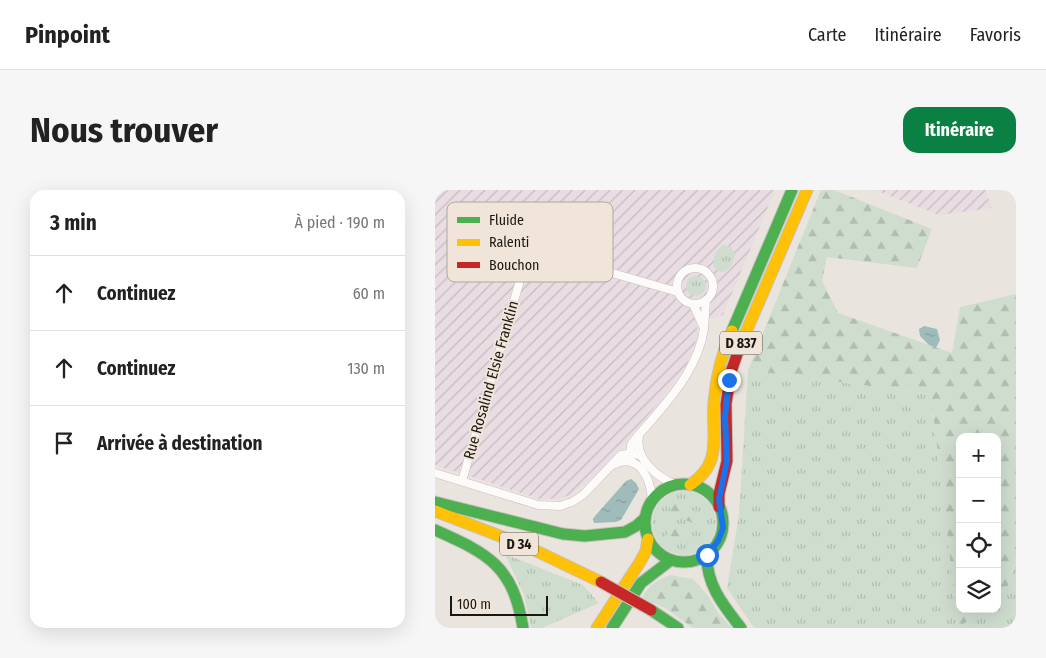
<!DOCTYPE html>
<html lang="fr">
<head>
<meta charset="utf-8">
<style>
  body { margin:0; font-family:"Fira Sans Condensed",sans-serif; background:#f6f6f6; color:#222 }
  .controls { position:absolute; right:15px; bottom:15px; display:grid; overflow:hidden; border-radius:10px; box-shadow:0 5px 20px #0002 }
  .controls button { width:45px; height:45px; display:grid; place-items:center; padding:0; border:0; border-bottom:1px solid #e0e0e0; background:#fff; color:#222; font:25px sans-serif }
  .scale { position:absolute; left:15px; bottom:12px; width:98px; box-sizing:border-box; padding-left:5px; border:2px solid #1a1712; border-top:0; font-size:14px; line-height:18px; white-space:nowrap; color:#1a1712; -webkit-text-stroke:4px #f0e5d8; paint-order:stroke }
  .stop { position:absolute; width:15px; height:15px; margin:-11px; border:4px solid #1a73e8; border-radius:50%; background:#fff }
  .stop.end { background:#1a73e8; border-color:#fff; box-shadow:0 1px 5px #0008 }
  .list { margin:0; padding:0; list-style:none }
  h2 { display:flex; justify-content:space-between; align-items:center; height:65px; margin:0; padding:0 20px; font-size:21px }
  h2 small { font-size:16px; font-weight:400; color:#767676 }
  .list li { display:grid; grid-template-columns:32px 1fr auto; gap:15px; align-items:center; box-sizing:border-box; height:75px; padding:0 20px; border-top:1px solid #e0e0e0 }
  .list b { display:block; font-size:19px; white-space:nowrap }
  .list em { font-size:16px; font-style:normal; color:#767676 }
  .icon { flex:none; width:28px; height:28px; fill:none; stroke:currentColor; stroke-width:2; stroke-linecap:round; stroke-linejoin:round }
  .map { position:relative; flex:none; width:581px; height:438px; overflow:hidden; border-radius:15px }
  header { display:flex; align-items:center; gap:30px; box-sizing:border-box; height:70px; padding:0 25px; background:#fff; border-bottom:1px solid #e0e0e0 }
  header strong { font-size:24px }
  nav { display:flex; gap:28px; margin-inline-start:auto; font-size:18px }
  .intro { display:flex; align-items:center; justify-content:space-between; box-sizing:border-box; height:120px; padding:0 30px }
  h1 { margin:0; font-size:35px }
  .button { padding:12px 22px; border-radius:15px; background:#0b8043; color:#fff; font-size:18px; font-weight:700 }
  main { display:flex; gap:30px; padding:0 30px }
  aside { flex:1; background:#fff; border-radius:15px; box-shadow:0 5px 20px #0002 }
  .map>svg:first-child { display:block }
</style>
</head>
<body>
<header>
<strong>Pinpoint</strong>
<nav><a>Carte</a><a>Itinéraire</a><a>Favoris</a></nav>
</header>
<div class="intro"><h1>Nous trouver</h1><a class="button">Itinéraire</a></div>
<main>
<aside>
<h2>3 min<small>À pied · 190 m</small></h2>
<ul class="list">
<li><svg class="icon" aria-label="ahead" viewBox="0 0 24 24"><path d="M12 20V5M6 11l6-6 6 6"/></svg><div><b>Continuez</b></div><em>60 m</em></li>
<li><svg class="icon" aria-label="ahead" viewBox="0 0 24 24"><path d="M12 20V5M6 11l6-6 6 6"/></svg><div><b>Continuez</b></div><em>130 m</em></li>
<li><svg class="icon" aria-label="arrive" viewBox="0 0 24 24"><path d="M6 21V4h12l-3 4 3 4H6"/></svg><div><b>Arrivée à destination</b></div></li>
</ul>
</aside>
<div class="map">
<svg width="581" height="438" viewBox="0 0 581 438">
  <defs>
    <pattern id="industrial-furrows" width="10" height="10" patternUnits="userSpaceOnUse" patternTransform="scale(1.25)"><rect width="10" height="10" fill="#e9dce3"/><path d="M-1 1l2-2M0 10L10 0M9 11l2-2" fill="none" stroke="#c7bcc2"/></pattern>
    <pattern id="grass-tufts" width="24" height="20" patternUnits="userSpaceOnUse" patternTransform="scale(1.25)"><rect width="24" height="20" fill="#cfddcf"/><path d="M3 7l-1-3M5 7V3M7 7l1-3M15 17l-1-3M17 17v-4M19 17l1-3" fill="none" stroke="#b1bdb1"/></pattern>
    <pattern id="forest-firs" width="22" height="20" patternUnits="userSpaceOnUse" patternTransform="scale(1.25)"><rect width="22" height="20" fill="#cfddcf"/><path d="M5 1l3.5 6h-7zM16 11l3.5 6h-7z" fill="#b1bdb1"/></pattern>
    <pattern id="water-ripples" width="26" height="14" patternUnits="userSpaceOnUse" patternTransform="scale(1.25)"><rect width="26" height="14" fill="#9fbbba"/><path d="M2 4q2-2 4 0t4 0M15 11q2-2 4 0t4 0" fill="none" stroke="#88a09f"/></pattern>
  </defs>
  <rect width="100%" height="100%" fill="#eae4de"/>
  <g fill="url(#industrial-furrows)">
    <polygon points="0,0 340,0 288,125 262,133 263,146 252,174 227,209 163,284 135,305 123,309 105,309 0,275"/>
    <polygon points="440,0 550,0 557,18 504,25"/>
  </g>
  <g fill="url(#grass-tufts)">
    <path d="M289 55 296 57 300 64C297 74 296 81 285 82L279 78C277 70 281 58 289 55Z"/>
    <circle cx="261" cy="96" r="10"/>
    <polygon points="313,180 496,204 523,438 320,438 317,435 292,398 304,324"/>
    <circle cx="249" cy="333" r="32"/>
    <polygon points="70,364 148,395 164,413 107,438 96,438 89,405"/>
    <polygon points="581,370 581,438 524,438 546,419 562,419 562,406 572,398"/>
  </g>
  <g fill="url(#forest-firs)">
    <polygon points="386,0 399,0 497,39 482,78 392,67 387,91 403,123 517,163 525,117 581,104 581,369 572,398 562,406 562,247 525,247 525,419 546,419 524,438 523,438 496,204 313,180"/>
    <polygon points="239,312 267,325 270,330 263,335 238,325 236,324 236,317"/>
    <polygon points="237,337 255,346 252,355 230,347"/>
    <path d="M235 385 258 389 274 407 283 423 297 438H258L230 418 207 408C213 396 222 390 235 385Z"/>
  </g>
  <g fill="url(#water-ripples)">
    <polygon points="489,136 502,139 505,150 501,158 494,155 485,146 484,139"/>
    <polygon points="196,289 201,293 204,299 186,330 181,332 159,333 158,329 160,326 191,291"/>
  </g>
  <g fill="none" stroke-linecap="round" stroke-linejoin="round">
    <defs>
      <g id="street">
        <circle cx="260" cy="96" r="18"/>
        <polyline points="258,114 269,138 271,110"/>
        <path d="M204 245C199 269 222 287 241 295"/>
        <path d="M197 272 195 266 196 255C203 244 213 235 221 225 242 201 265 171 269 138"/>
        <path d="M178 275C204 261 216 289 217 311"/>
        <polyline points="0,283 103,315 125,316 137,312 148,305 186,265 198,263 206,266"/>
        <polyline points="27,291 94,59 243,102"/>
      </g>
      <g id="fast">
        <polyline points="297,141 357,0"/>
        <circle cx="249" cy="333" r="39"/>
        <polyline points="0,312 128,344 150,346 190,342 201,336 210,328"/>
        <path d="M0 340C54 364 78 376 88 438"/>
        <path d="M272 365C271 395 289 416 306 438"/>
        <polyline points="216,420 243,438"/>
        <polyline points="177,438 206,393 236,370"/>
      </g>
      <g id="slow">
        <polyline points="305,156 372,0"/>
        <path d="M255 295C289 272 276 246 279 212 281 188 287 163 297 141"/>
        <polyline points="0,321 91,356 166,392"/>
        <polyline points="162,438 205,372 211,361 213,349"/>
      </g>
      <polyline id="jam" points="284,317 284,304 292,271 291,214 296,182 305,156"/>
    </defs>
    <use href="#street" stroke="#c6c1bb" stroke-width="9"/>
    <use href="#fast" stroke="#c6c1bb" stroke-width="13"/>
    <use href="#slow" stroke="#c6c1bb" stroke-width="13"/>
    <use href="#jam" stroke="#c6c1bb" stroke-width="13"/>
    <use href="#street" stroke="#fcfbfa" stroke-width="8"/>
    <use href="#fast" stroke="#4caf50" stroke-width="11"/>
    <use href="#slow" stroke="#ffc107" stroke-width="11"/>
    <use href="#jam" stroke="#c62828" stroke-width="11"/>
    <defs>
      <polyline id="jam-bridge" points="166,392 216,420"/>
    </defs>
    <use href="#jam-bridge" stroke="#c6c1bb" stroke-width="13" stroke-linecap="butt"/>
    <use href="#jam-bridge" stroke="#c62828" stroke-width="11"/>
  </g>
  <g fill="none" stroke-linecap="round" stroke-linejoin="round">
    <polyline stroke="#1a73e8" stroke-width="6" points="272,365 283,351 288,338 284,309 292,271 290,227 294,190"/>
  </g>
  <g text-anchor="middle" stroke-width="4" stroke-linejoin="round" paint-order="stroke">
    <g fill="#f0e5d8" stroke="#5a554d" stroke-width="1">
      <rect x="285" y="141.5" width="42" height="23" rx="4"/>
      <rect x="65" y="342.5" width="38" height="23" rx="4"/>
    </g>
    <g font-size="14" font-weight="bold" fill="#1a1712">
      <text x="306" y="158">D 837</text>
      <text x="84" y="359">D 34</text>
    </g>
    <g font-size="15" fill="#1a1712" stroke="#f0e5d8">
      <text transform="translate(56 190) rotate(-74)" y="5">Rue Rosalind Elsie Franklin</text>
    </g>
  </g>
  <rect x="12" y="12" width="166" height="80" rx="8" fill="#f0e5d8" stroke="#b0a79d" stroke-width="1"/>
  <rect x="22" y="27" width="23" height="6" fill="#4caf50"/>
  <rect x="22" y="49" width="23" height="7" fill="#ffc107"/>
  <rect x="22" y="72" width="23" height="6" fill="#c62828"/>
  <g font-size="14" fill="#1a1712">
    <text x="54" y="35">Fluide</text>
    <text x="54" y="57">Ralenti</text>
    <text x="54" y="80">Bouchon</text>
  </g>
</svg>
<div class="controls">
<button>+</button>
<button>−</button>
<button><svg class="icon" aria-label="locate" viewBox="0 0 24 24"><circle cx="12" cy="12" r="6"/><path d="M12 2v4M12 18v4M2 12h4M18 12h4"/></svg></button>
<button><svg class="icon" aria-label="layers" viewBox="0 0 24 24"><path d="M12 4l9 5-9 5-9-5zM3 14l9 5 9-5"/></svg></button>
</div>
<div class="scale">100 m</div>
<div class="stop" style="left:272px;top:365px"></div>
<div class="stop end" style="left:294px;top:190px"></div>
</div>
</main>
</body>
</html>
